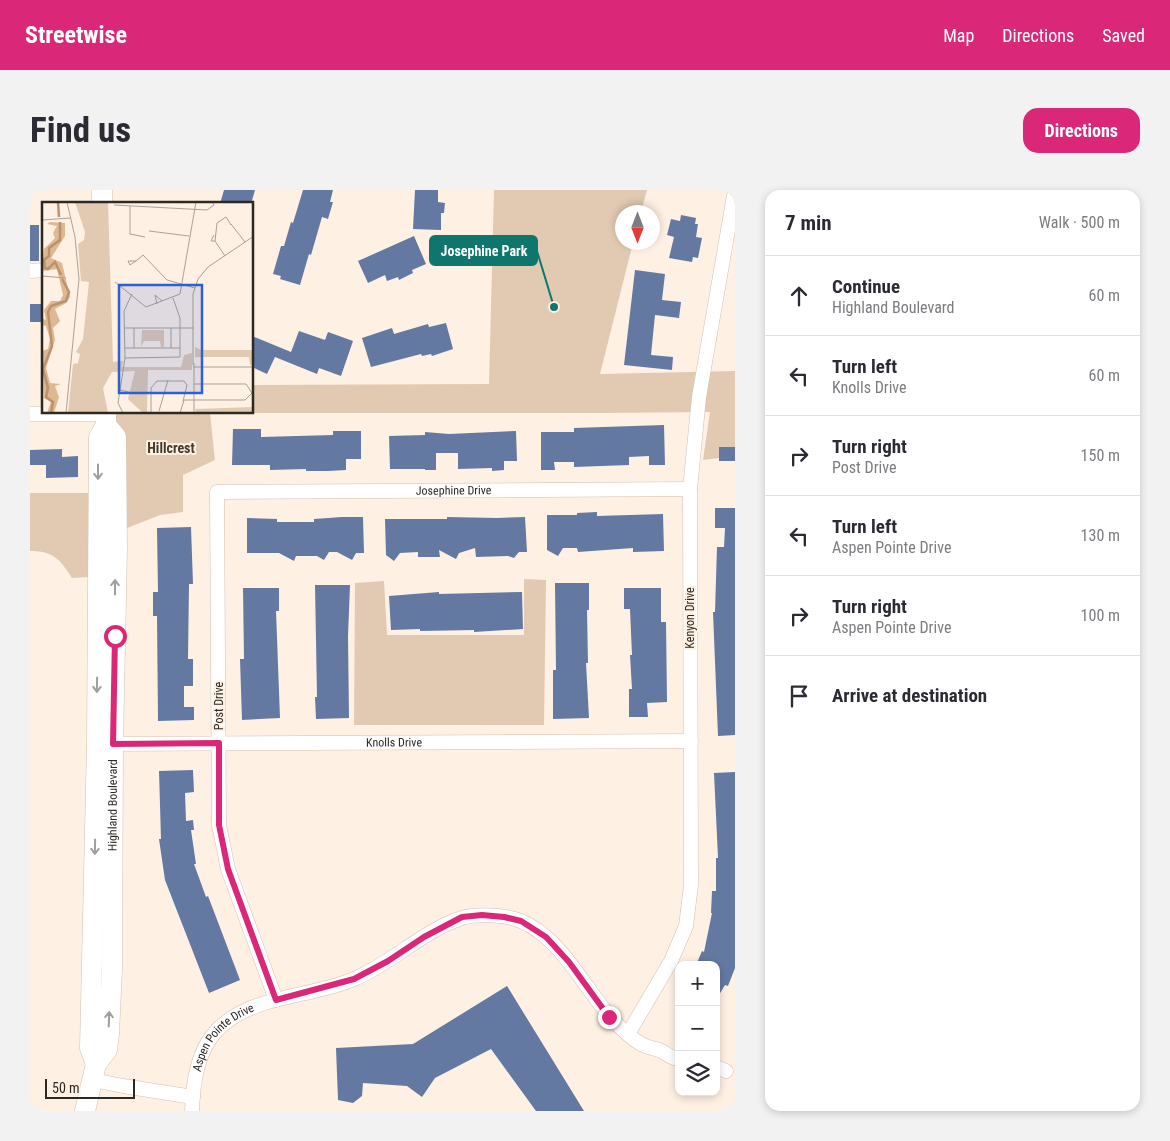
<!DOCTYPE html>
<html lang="en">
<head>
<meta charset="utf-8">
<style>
  body { margin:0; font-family:"Roboto Condensed",sans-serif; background:#f2f2f3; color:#2b2b33 }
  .controls { position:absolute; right:15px; bottom:15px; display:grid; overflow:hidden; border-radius:10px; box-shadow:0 2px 8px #0003 }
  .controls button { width:45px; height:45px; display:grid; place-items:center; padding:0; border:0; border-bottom:1px solid #e1e1e2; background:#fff; color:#2b2b33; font:25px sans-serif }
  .compass { position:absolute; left:585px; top:15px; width:45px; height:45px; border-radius:50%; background:#fff; box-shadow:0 2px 8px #0003; rotate:180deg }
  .scale { position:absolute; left:15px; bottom:12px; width:90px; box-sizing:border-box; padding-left:5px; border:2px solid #2e2822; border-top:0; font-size:14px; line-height:18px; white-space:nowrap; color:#2e2822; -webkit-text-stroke:4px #fef0e3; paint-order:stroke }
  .stop { position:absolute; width:15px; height:15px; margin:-11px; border:4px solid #db2777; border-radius:50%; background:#fff }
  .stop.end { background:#db2777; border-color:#fff; box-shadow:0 1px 5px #0008 }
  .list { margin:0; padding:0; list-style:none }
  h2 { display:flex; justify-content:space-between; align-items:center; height:65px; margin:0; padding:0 20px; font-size:21px }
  h2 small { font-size:16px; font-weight:400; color:#7c7c81 }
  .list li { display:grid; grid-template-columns:32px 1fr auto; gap:15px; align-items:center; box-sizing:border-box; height:80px; padding:0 20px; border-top:1px solid #e1e1e2 }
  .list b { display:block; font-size:19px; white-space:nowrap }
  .list p { margin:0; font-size:16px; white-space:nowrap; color:#7c7c81 }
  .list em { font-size:16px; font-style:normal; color:#7c7c81 }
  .icon { flex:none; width:28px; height:28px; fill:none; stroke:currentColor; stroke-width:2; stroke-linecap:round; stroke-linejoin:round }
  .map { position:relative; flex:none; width:705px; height:921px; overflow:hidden; border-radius:15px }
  header { display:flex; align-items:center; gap:30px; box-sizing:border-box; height:70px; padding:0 25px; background:#db2777; color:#fff }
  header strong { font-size:24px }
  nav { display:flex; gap:28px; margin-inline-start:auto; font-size:18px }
  .intro { display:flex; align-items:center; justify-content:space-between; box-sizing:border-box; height:120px; padding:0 30px }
  h1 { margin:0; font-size:35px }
  .button { padding:12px 22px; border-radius:15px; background:#db2777; color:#fff; font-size:18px; font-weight:700 }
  main { display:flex; gap:30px; padding:0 30px }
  aside { flex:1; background:#fff; border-radius:15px; box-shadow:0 2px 8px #0003 }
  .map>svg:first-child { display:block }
</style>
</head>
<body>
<header>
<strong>Streetwise</strong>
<nav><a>Map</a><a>Directions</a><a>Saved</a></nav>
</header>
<div class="intro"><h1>Find us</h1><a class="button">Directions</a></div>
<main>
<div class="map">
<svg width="705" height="921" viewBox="0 0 705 921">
  <rect width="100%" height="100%" fill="#fef0e3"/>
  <g fill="#e2cab2">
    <polygon points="464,0 617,0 611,22 592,22 592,52 603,53 570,184 705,181 705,266 673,270 680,222 569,223 199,223 222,222 223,195 459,194"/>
    <polygon points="86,223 180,223 185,270 153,285 153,322 130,325 87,342"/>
    <path d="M0 303H60L58 387 42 388C30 369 23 361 0 361Z"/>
    <polygon points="494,389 516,390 514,535 324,535 325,393 354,391 357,445 494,445"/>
  </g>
  <g fill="#6379a2">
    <polygon points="194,0 225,0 221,14 190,14"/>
    <polygon points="273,0 303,0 300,12 303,12 298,29 292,27 281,65 279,64 270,95 250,89 251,86 243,84 251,56 254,56 261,32 263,33"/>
    <polygon points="385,0 408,0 408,12 415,13 414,23 411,23 411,40 383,39"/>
    <polygon points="651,25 666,28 665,34 668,34 666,47 672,48 668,68 663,67 662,72 639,68 644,47 637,45 641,29 650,31"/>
    <rect x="0" y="35" width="9" height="36"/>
    <polygon points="384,46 396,74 382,80 383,83 369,90 368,87 357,91 355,85 338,93 328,71"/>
    <polygon points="605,80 635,84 632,110 651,112 649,128 625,125 621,165 643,167 642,180 594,175"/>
    <rect x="0" y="114" width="12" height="18"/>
    <polygon points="416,133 423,159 402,166 401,164 392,166 391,164 341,177 332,148 362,138 364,144 398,134 399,137"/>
    <polygon points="269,141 295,150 298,142 323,151 311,186 289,178 287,184 245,167 237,184 222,177 222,146 261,162"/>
    <polygon points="634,235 635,275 619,275 619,266 599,267 599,275 544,277 544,272 524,272 525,280 511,280 511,242 544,242 544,238"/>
    <polygon points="203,239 231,239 231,247 303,245 303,241 331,241 331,269 316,269 316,280 298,281 276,281 276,279 240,280 240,275 202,275"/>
    <polygon points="486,241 487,271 474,271 474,280 462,281 462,278 428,279 428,263 406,263 406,280 395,280 395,279 360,279 359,246 395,245 395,242 419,244"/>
    <rect x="689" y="257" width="16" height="14"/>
    <polygon points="32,259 32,267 48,266 48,287 16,288 16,275 0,275 0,260"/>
    <polygon points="685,318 705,318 705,545 688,546 683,422 685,422 687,357 694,357 695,338 685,338"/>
    <polygon points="567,322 567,326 633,324 634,361 603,362 603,358 548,362 547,358 533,358 528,366 517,360 517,325 547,325 547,323"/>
    <polygon points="312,327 333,327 334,363 326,363 322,370 307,362 299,362 294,370 287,366 266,366 264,371 249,363 217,363 217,328 247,329 247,332 284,332 284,329"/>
    <polygon points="417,327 467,328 495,327 497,362 489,362 484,368 478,366 446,367 445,358 429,363 426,369 409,360 410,367 388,367 388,362 370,363 364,371 356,365 355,329 417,329"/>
    <polygon points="161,337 163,394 159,394 158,469 163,469 163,496 154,496 154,517 164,517 164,530 128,531 127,426 123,426 123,402 128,402 127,338"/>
    <polygon points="525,393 559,393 559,420 557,420 558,473 556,473 559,528 523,529 523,480 526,480"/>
    <polygon points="285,395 320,395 318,446 319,528 286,529 285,507 287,507"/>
    <polygon points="213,398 249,398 249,421 246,421 250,528 212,530 210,469 214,469"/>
    <polygon points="594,398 631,398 631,432 636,432 637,512 617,513 618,527 599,527 599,499 602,499 600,465 602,465 600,419 594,419"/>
    <polygon points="409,402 409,404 492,402 493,439 444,442 444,440 390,441 390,439 361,440 359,406"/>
    <polygon points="163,580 164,602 155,603 156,631 163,630 164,640 161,640 166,674 164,674 176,707 178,706 210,790 179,803 135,690 129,649 131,649 129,581"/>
    <polygon points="705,582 705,778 698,796 695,795 686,810 686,775 666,775 672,761 674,762 682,723 681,723 682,701 686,701 686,668 688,668 684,583"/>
    <polygon points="477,796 554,921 506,921 461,859 405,888 392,907 377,896 333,893 332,906 323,913 308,910 306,858 383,854"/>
  </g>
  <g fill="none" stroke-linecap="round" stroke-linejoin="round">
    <defs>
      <g id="minor">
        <polyline points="0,81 14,80"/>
        <polyline points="0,224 76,224"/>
        <path id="s1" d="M74 554 661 551"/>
        <path id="s2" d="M246 810 198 679 189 635 187 302 660 299"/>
        <polyline points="598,844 641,771 656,736 661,695 660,299 669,207 705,0"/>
        <polyline points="686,877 696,881"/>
        <polyline points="63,890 93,896 163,907"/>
        <path id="s3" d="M162 921C163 893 167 861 187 840 223 804 280 808 324 789 362 773 392 741 432 728 446 723 477 725 491 731 543 753 562 824 611 854 616 857 623 858 629 860 636 862 640 869 649 869"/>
      </g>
      <g id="secondary">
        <polyline points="72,0 72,14"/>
        <polyline points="66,874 60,858 67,553 69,247 76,235 76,224"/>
        <path id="s4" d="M55 921 66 874 77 860 79 844 82 779 83 554 87 358 86 247 76 235"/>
      </g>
    </defs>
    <use href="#minor" stroke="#d1c1b1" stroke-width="15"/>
    <use href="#secondary" stroke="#d1c1b1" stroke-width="21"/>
    <use href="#minor" stroke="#fff" stroke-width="14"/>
    <use href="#secondary" stroke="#fff" stroke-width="20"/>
  </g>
  <defs><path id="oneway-shaft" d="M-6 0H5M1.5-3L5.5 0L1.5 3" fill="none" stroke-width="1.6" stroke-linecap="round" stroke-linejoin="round" transform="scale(1.25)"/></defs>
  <g stroke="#a19e9c">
    <use href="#oneway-shaft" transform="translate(68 282) rotate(90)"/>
    <use href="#oneway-shaft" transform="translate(85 397) rotate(-90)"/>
    <use href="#oneway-shaft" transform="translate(67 495) rotate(91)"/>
    <use href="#oneway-shaft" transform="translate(65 657) rotate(91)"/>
    <use href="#oneway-shaft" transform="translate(79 829) rotate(-88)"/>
  </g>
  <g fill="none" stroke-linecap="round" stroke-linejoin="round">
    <polyline stroke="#db2777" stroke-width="6" points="85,446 83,554 189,553 189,635 198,679 246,810 324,789 358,771 394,747 432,727 452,725 474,727 491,731 516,747 539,772 579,827"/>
  </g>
  <g text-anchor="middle" stroke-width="4" stroke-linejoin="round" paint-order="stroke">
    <g font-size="12" fill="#2e2822" stroke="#fef0e3">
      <text dy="4" stroke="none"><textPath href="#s2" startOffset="754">Josephine Drive</textPath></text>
      <text transform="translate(660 428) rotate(-90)" y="4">Kenyon Drive</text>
      <text transform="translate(189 516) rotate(-90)" y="4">Post Drive</text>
      <text dy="4" stroke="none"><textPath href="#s1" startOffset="290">Knolls Drive</textPath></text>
      <text dy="4" stroke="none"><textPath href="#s4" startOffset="311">Highland Boulevard</textPath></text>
      <text dy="4" stroke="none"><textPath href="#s3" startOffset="85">Aspen Pointe Drive</textPath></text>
    </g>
    <g font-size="14" font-weight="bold" fill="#45392b" stroke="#fef0e3">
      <text x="141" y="263">Hillcrest</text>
    </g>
  </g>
  <g transform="translate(12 12)">
    <rect width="211" height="211" fill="#fef0e3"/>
    <path d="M33 0H66L71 160 81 159 80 165H139L142 153 150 151V168H106L105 211H101L86 197 93 169 70 170 61 186 66 211H26L31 162 36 161 38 152 34 150 41 137 47 80 39 79 36 42 42 38 43 30ZM100 128H122V145H119L118 139H102L99 145ZM153 145 159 148H211V163H208L207 155H153ZM211 205V211L154 210 153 207Z" fill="#e2cab2"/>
    <path d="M8 20 23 21V34L9 56 20 61 28 95 24 101 13 107 18 119 11 126 13 138 4 166 8 181 19 182 13 184 17 195 12 211H5L9 200 2 196 0 149 6 147 8 137 4 124 0 123V116L4 118 2 108 9 99H18L21 93 15 67 1 69 0 64 2 47 13 36 11 31 15 24 5 22Z" fill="#dfb891"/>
    <path fill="none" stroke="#b9936d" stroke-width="2.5" d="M16 0 17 15M18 20V38L7 46V54L2 58 3 66 6 67 13 60 19 73M9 211 11 200 4 195 6 186 1 167 10 144 6 110 9 104 24 99 27 90 20 77"/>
    <path fill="none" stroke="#aba096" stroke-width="1" d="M72 3 165 8 172 3 170 0M88 4V32L103 35M0 18 28 16M189 22 203 40M107 29 147 34M172 33 169 39H173L183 54M173 39 175 21 184 15 189 23M94 59H86L88 63 94 59 101 53 125 78 153 86M0 74 24 76M73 80 104 105 138 92 154 0M115 102 113 93 120 99M82 126H152M92 126V146M129 126V146M83 146H138M83 156 138 155V116L131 96M151 163V92L156 77 166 65 212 34M151 165H212M78 188 95 192M117 209 126 178M24 211 37 77 33 35 25 0M81 211 76 201 83 156 82 109 90 92M109 211V186L115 179H142L145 183 141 199M138 211 142 198H203L210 191 204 182H152M152 211V161"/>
    <path fill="#2e60cf" fill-opacity="0.15" stroke="#2e60cf" stroke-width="2.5" d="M77 83H160V191H77Z"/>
    <rect width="211" height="211" fill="none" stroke="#2e2822" stroke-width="2.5"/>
  </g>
  <path fill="none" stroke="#0f766e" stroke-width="2" d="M524 117L507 61"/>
  <circle fill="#0f766e" stroke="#fef0e3" stroke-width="2" cx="524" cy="117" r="5"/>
  <rect fill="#0f766e" stroke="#0f766e" stroke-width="2" x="400" y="46" width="107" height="29" rx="5"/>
  <g font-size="14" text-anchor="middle" font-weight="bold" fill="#fff">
    <text x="454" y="66">Josephine Park</text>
  </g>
</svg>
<div class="controls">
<button>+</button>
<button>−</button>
<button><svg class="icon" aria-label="layers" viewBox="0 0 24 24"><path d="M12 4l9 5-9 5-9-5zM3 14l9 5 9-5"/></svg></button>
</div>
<svg class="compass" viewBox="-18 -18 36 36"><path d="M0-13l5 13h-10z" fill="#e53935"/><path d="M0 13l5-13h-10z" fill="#7c7c81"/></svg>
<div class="scale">50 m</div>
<div class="stop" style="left:85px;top:446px"></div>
<div class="stop end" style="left:579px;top:827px"></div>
</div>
<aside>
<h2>7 min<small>Walk · 500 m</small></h2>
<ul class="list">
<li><svg class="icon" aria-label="ahead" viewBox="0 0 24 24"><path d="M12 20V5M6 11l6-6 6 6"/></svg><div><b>Continue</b><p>Highland Boulevard</p></div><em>60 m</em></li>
<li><svg class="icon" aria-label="left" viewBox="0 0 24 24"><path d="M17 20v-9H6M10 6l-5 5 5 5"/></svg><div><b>Turn left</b><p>Knolls Drive</p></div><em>60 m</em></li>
<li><svg class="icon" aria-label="right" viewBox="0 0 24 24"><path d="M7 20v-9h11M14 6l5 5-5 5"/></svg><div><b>Turn right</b><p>Post Drive</p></div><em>150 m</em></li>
<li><svg class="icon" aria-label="left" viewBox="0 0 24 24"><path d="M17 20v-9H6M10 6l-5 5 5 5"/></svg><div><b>Turn left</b><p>Aspen Pointe Drive</p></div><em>130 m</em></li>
<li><svg class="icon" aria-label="right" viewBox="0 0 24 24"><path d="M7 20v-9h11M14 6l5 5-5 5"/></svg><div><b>Turn right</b><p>Aspen Pointe Drive</p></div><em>100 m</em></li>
<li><svg class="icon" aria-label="arrive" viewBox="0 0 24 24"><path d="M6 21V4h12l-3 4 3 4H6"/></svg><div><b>Arrive at destination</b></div></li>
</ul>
</aside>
</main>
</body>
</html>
